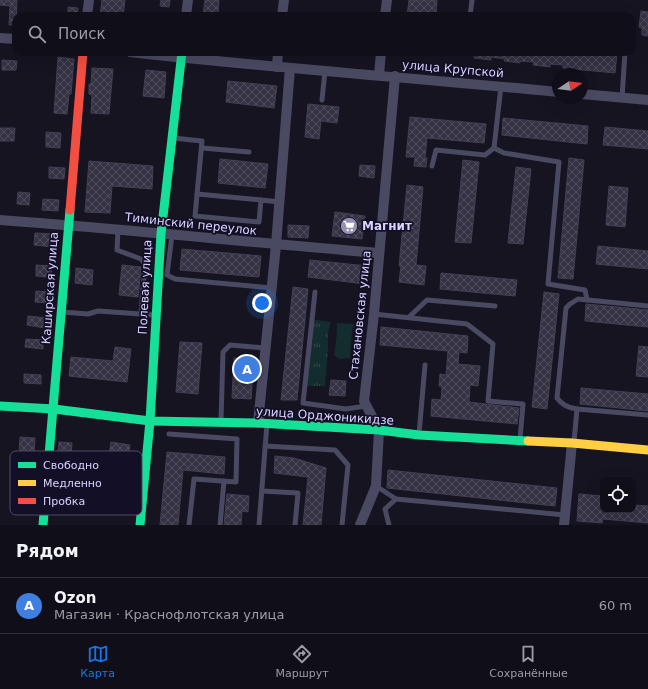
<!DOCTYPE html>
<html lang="ru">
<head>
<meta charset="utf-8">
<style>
  body { margin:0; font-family:"DejaVu Sans",sans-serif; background:#1e1d26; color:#f1f3f6 }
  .controls { position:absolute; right:12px; bottom:12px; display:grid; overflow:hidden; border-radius:8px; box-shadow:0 4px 16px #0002 }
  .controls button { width:36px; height:36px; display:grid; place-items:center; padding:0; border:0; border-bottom:1px solid #302f38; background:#100f19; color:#f1f3f6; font:20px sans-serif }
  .compass { position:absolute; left:552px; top:68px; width:36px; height:36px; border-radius:50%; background:#100f19; box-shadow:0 4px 16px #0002; rotate:77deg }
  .you { position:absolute; left:262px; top:303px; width:14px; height:14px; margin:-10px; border:3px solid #fff; border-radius:50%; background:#1a73e8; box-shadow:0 0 0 6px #1a73e833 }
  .badge { display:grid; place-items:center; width:26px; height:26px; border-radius:50%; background:#1a73e8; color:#fff; font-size:13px; font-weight:700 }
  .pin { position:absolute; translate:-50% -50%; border:2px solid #fff; box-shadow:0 1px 4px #0006 }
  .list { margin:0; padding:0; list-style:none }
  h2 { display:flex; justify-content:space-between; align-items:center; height:52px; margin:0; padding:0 16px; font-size:17px }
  h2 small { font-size:13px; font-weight:400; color:#9c9ca2 }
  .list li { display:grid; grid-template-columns:26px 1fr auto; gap:12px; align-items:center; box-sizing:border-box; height:56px; padding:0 16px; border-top:1px solid #302f38 }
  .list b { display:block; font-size:15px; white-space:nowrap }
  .list p { margin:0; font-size:13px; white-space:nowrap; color:#9c9ca2 }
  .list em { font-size:13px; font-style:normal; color:#9c9ca2 }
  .icon { flex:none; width:22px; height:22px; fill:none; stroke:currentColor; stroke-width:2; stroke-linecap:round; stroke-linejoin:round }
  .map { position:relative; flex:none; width:648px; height:525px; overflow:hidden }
  .search { position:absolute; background:#100f19; box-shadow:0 4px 16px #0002; left:12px; right:12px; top:12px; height:44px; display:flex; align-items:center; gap:10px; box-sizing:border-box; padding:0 14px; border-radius:12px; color:#9c9ca2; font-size:15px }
  .sheet { height:108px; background:#100f19 }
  nav { display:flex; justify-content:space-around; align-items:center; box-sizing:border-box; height:56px; border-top:1px solid #302f38; background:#100f19; font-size:11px; color:#9c9ca2 }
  nav a { display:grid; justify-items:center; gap:2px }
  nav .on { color:#1a73e8 }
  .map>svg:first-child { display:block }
</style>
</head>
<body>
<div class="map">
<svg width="648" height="525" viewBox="0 0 648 525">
  <defs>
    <pattern id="grass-tufts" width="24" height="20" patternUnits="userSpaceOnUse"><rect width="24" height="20" fill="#132c2d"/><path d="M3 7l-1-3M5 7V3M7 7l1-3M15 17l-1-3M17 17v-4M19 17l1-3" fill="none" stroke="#354a4c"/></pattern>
    <pattern id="building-cross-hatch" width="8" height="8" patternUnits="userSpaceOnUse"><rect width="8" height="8" fill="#343243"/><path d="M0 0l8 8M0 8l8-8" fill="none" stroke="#514f5f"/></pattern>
  </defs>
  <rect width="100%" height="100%" fill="#161421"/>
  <polygon fill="url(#grass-tufts)" points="317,320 331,322 328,332 328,350 325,386 307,386 309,352 313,321"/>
  <path fill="#132c2d" d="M337 323 354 324 352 331 350 358 339 359 334 355C336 344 337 334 337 323Z"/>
  <g fill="url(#building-cross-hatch)" stroke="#433f54">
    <polygon points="0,0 17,0 16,25 9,25 10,6 0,5"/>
    <polygon points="102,0 125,0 123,16 100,16"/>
    <polygon points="161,0 170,0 169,7 160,6"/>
    <polygon points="205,0 219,0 218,14 203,13"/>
    <polygon points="409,0 437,0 436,16 407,16"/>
    <polygon points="68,7 78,8 77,16 68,16"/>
    <polygon points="641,11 648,12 648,36 642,35 642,28 639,27"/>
    <polygon points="475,52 608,52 617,53 615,73 563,68 563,65 550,64 550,67 533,65 534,62 520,61 520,63 504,61 505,59 491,57 491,60 474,58"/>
    <polygon points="58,57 74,59 71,94 69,94 67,114 54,113"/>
    <polygon points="2,60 17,61 16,70 2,70"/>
    <polygon points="92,68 113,69 109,114 91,113 92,95 89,94 89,84 91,84"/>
    <polygon points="146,70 166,72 164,98 143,96"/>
    <polygon points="228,81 277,86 274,108 226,102"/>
    <polygon points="308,104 339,107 337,123 321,121 319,139 305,137"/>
    <polygon points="410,117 486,124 484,143 427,138 425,158 427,158 426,167 414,166 415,157 406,157"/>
    <polygon points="503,118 588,126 587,144 502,135"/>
    <polygon points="605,127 648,131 648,149 603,145"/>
    <polygon points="0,128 15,128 14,141 0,141"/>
    <polygon points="46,132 61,133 60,148 46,147"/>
    <polygon points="569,158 584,160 573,279 558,278"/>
    <polygon points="220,159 268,164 265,188 218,183"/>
    <polygon points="463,160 479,162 471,243 455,242"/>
    <polygon points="89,161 153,166 152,189 112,186 110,213 85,212"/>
    <polygon points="360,165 375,166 374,178 359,176"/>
    <polygon points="49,167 65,168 64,179 49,178"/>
    <polygon points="516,167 531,169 523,244 508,243"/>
    <polygon points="407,185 423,187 416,265 426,266 424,285 399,282 401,266 399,266"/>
    <polygon points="609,186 628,188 625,227 606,225"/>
    <polygon points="18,192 30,193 29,205 17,204"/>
    <polygon points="43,199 59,200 58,211 42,210"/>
    <polygon points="335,212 365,216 362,239 332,236"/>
    <polygon points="288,225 309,226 308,238 288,237"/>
    <polygon points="35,233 56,234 54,247 34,245"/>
    <polygon points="598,246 648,251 648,269 596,264"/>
    <polygon points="182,249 261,256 259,277 180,270"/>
    <polygon points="310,260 367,266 365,284 308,277"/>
    <polygon points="36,265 52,266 51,275 46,274 46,277 36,276"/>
    <polygon points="122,265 141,267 138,297 119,295"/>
    <polygon points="76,268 93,270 92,285 75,283"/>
    <polygon points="441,273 517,280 515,296 440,289"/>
    <polygon points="293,287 308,289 297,400 281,400"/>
    <polygon points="36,291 51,292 50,303 35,302"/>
    <polygon points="544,292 559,294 547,409 532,407"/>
    <polygon points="586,304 648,310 648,327 585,321"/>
    <polygon points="28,316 47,318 45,328 27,325"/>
    <polygon points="381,327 468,336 467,353 459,352 458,364 480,366 478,386 470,385 469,402 519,408 517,424 431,416 432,399 441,400 442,386 439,386 440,374 446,375 448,351 380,345"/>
    <polygon points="26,339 43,340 43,349 25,347"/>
    <polygon points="180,342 202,343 198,394 176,392"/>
    <polygon points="639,346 648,347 648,377 636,376"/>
    <polygon points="115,347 131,349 127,382 69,376 71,357 113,361"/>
    <polygon points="234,358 254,359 251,399 232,398"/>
    <polygon points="24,374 41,375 41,384 24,383"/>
    <polygon points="331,380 346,381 345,396 329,395"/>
    <polygon points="581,388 648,394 648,411 580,404"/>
    <polygon points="20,437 35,438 34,454 19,453"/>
    <polygon points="59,442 72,443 71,456 58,455"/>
    <polygon points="111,442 130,445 128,459 109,456"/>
    <polygon points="167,452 225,457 224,474 183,470 178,525 160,525"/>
    <polygon points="275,456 294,458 326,468 321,525 303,525 308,477 274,473"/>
    <polygon points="388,470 557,488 555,506 387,488"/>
    <polygon points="227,494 249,496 248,512 242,511 241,525 224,525"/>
    <polygon points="579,494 603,496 603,510 633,510 633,505 648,506 648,523 603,519 602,523 577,521"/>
  </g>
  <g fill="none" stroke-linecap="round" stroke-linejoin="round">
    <g stroke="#4a4962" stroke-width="5">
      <polyline points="470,16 472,0"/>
      <polyline points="501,86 494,148 504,153 559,162 548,284 585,290 587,300"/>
      <polyline points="622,98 625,52"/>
      <polyline points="322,100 325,71"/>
      <polyline points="173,138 202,141 195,216 259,222 261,200 280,202"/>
      <polyline points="202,148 249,152"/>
      <polyline points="432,166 436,150 485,155 494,148"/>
      <polyline points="197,194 261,200"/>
      <polyline points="118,230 117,250 141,259 145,264 141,314"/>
      <polyline points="172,235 167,275 175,279 272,288"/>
      <polyline points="315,292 303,403 346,409 366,406"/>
      <polyline points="62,312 88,314 98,311 155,315"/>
      <polyline points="374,314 467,324 493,344 488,401 523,404 520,439"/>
      <polyline points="409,317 427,300 495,306"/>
      <polyline points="577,409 648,415"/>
      <polyline points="221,421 223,352 230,345 266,348"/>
      <polyline points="169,434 237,439 236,482 194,479 189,525"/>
      <polyline points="419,434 425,365"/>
      <path d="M574 442 577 409C568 408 562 405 557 398L566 308 570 304 578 299 648 306"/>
      <polyline points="265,446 335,450 348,465 342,525"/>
      <polyline points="376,486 396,499 565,515"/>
      <polyline points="262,491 298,493 295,525"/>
      <polyline points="220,525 224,481"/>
      <polyline points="259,525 267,424"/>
      <polyline points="389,525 385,509 396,499"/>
    </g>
    <g stroke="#4a4962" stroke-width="10">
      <polyline points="87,16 89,0"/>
      <polyline points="186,16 188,0"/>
      <polyline points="282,16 284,0"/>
      <polyline points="385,16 387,0"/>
      <polyline points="0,38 16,39"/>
      <path d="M130 52C272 68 415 78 558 92"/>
      <polyline points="277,67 278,52"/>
      <polyline points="379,75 381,52"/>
      <polyline points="582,94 648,100"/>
      <path d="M0 220C127 229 253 243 379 253"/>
      <polyline points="258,423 276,245 290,68"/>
      <polyline points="360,525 376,486 379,430 364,401 374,314 395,76"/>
      <polyline points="564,525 572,443"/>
    </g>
    <g stroke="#16e098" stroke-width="9">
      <polyline points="0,406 54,409 150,421 258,423 379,430 419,435 528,441"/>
      <polyline points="43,525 70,210"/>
      <polyline points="140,525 150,421 161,234 182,52"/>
    </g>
    <polyline stroke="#ffcf43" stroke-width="9" points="528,441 572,443 648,450"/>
    <polyline stroke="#f24e42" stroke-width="9" points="70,210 83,52"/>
  </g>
  <defs>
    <symbol id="supermarket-disc" viewBox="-11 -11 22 22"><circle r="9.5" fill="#9591b1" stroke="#130f26"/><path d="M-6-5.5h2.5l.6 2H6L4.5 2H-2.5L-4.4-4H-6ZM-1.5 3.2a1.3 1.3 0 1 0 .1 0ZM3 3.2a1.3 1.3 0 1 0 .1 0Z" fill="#fff"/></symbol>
  </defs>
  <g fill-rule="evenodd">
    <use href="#supermarket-disc" x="339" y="216" width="20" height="20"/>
  </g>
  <g text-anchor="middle" stroke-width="3.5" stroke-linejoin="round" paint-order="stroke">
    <g font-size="12" fill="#d9d4ff" stroke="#130f26">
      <text transform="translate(453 69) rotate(5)" y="4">улица Крупской</text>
      <text transform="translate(191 224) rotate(6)" y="4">Тиминский переулок</text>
      <text transform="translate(145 287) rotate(-87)" y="4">Полевая улица</text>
      <text transform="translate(50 288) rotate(-86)" y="4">Каширская улица</text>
      <text transform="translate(360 315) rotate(-84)" y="4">Стахановская улица</text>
      <text transform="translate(325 416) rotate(4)" y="4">улица Орджоникидзе</text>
    </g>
    <g font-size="12" font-weight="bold" fill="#d9d4ff" stroke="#130f26" text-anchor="start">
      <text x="362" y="230">Магнит</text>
    </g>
  </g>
  <rect x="10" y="451" width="132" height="64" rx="6" fill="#130f26" stroke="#4e4a67" stroke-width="1"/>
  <rect x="18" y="462" width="18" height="6" fill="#16e098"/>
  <rect x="18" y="480" width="18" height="6" fill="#ffcf43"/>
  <rect x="18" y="498" width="18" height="6" fill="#f24e42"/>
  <g font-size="11" fill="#d9d4ff">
    <text x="43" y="469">Свободно</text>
    <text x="43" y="487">Медленно</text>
    <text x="43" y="505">Пробка</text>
  </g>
</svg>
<div class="controls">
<button><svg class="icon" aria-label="locate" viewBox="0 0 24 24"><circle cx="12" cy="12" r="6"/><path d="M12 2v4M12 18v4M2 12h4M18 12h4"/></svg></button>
</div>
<svg class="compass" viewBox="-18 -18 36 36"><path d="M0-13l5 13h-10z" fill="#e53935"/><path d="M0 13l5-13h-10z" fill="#9c9ca2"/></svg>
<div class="you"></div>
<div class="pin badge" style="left:247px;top:369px;background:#3f7fe0">A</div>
<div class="search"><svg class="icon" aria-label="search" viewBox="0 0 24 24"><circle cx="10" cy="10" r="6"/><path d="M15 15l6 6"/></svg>Поиск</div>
</div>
<section class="sheet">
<h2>Рядом<small></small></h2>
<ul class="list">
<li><span class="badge" style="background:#3f7fe0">A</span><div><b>Ozon</b><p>Магазин · Краснофлотская улица</p></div><em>60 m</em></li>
</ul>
</section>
<nav>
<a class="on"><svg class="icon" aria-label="map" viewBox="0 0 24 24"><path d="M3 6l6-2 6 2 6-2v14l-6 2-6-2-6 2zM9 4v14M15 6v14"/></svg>Карта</a>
<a><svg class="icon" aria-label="directions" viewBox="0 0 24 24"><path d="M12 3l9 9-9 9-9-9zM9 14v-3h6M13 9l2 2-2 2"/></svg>Маршрут</a>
<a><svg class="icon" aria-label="saved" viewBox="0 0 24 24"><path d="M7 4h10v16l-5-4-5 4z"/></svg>Сохранённые</a>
</nav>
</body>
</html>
